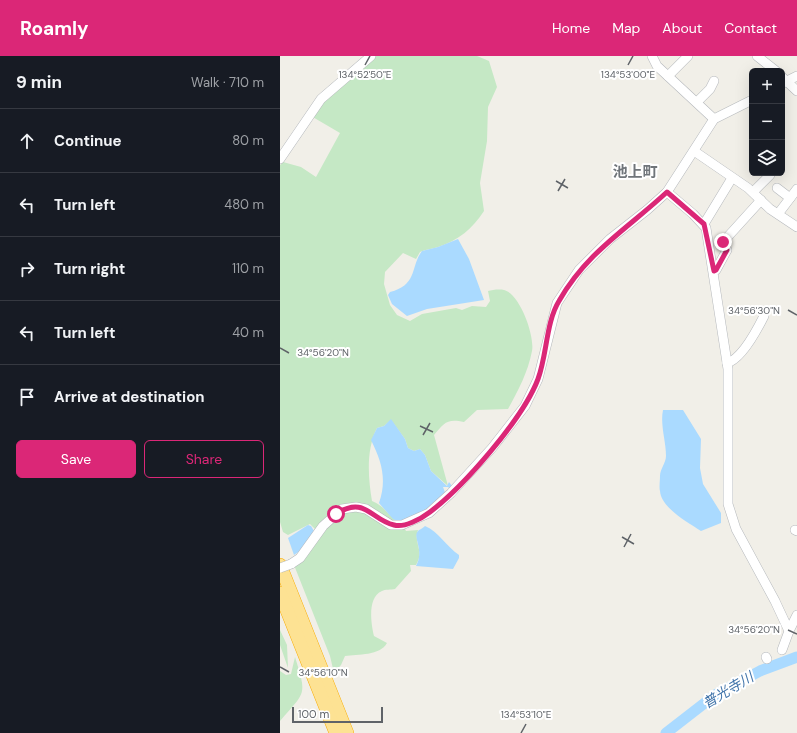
<!DOCTYPE html>
<html lang="en">
<head>
<meta charset="utf-8">
<style>
  body { margin:0; font-family:"DM Sans","Noto Sans JP",sans-serif; background:#20242c; color:#f1f3f6 }
  .controls { position:absolute; right:12px; top:12px; display:grid; overflow:hidden; border-radius:6px; box-shadow:0 4px 16px #0002 }
  .controls button { width:36px; height:36px; display:grid; place-items:center; padding:0; border:0; border-bottom:1px solid #363941; background:#171b24; color:#f1f3f6; font:20px sans-serif }
  .scale { position:absolute; left:12px; bottom:10px; width:91px; box-sizing:border-box; padding-left:4px; border:2px solid #5f6368; border-top:0; font-size:11px; line-height:14px; white-space:nowrap; color:#5f6368; -webkit-text-stroke:3px #fff; paint-order:stroke }
  .stop { position:absolute; width:12px; height:12px; margin:-9px; border:3px solid #db2777; border-radius:50%; background:#fff }
  .stop.end { background:#db2777; border-color:#fff; box-shadow:0 1px 4px #0008 }
  .list { margin:0; padding:0; list-style:none }
  h2 { display:flex; justify-content:space-between; align-items:center; height:52px; margin:0; padding:0 16px; font-size:17px }
  h2 small { font-size:13px; font-weight:400; color:#9ea1a6 }
  .list li { display:grid; grid-template-columns:26px 1fr auto; gap:12px; align-items:center; box-sizing:border-box; height:64px; padding:0 16px; border-top:1px solid #363941 }
  .list b { display:block; font-size:15px; white-space:nowrap }
  .list em { font-size:13px; font-style:normal; color:#9ea1a6 }
  .actions { display:flex; gap:8px; padding:12px 16px }
  .actions a { flex:1; padding:9px 0; border:1px solid #db2777; border-radius:6px; text-align:center; font-size:14px; color:#db2777 }
  .actions .main { background:#db2777; color:#fff }
  .icon { flex:none; width:22px; height:22px; fill:none; stroke:currentColor; stroke-width:2; stroke-linecap:round; stroke-linejoin:round }
  .map { position:relative; flex:none; width:517px; height:677px; overflow:hidden }
  header { display:flex; align-items:center; gap:24px; box-sizing:border-box; height:56px; padding:0 20px; background:#db2777; color:#fff }
  header strong { font-size:19px }
  nav { display:flex; gap:22px; margin-inline-start:auto; font-size:14px }
  main { display:flex }
  aside { flex:1; background:#171b24 }
  .map>svg:first-child { display:block }
</style>
</head>
<body>
<header>
<strong>Roamly</strong>
<nav><a>Home</a><a>Map</a><a>About</a><a>Contact</a></nav>
</header>
<main>
<aside>
<h2>9 min<small>Walk · 710 m</small></h2>
<ul class="list">
<li><svg class="icon" aria-label="ahead" viewBox="0 0 24 24"><path d="M12 20V5M6 11l6-6 6 6"/></svg><div><b>Continue</b></div><em>80 m</em></li>
<li><svg class="icon" aria-label="left" viewBox="0 0 24 24"><path d="M17 20v-9H6M10 6l-5 5 5 5"/></svg><div><b>Turn left</b></div><em>480 m</em></li>
<li><svg class="icon" aria-label="right" viewBox="0 0 24 24"><path d="M7 20v-9h11M14 6l5 5-5 5"/></svg><div><b>Turn right</b></div><em>110 m</em></li>
<li><svg class="icon" aria-label="left" viewBox="0 0 24 24"><path d="M17 20v-9H6M10 6l-5 5 5 5"/></svg><div><b>Turn left</b></div><em>40 m</em></li>
<li><svg class="icon" aria-label="arrive" viewBox="0 0 24 24"><path d="M6 21V4h12l-3 4 3 4H6"/></svg><div><b>Arrive at destination</b></div></li>
</ul>
<div class="actions"><a class="main">Save</a><a>Share</a></div>
</aside>
<div class="map">
<svg width="517" height="677" viewBox="0 0 517 677">
  <rect width="100%" height="100%" fill="#f1efe8"/>
  <g fill="#c5e8c5">
    <path d="M96 0H197L209 5 217 31 208 51 207 85 200 127 204 155C192 173 179 184 158 191 152 193 146 193 140 196L136 203 123 197 105 216 104 228 110 249 117 259 130 265 142 258 176 252 182 254 192 250 206 251 210 245 208 235C212 234 219 233 224 234 240 238 255 280 252 295 248 316 238 335 228 353L197 354 184 366C167 362 164 367 154 379L168 430 151 415 145 399 140 393 134 395 128 392 125 383 111 364 104 370 97 372C86 394 88 421 92 445 107 451 107 461 122 467L126 475 138 474C133 488 145 494 136 509H130L131 515 115 533C111 534 105 533 102 535 87 541 91 568 94 580L107 587C100 600 78 598 65 600L61 609 54 617 50 600 14 509 35 473 30 468 8 479 3 476 0 466V109L3 106 21 111 36 121 60 77 31 60 56 32Z"/>
    <polygon points="0,574 7,589 8,612 0,589"/>
    <path d="M15 601C27 640 26 635 0 665V615L6 619 11 618Z"/>
  </g>
  <g fill="#aadaff">
    <path d="M178 183 189 203 204 244 147 253 127 260 112 248 108 239 110 236C138 229 130 211 142 195L158 191Z"/>
    <path d="M383 354H403L421 383 420 412 423 428 441 457V467L421 475C409 467 381 452 380 435 379 432 380 425 380 420 380 413 386 407 386 400 386 385 380 369 383 354Z"/>
    <path d="M111 363 125 383 128 392 134 395 140 393 145 399 151 415 167 430 169 426 172 430 170 433 168 431H163L166 439 157 450 122 467 113 463 99 447C107 424 102 406 91 384L97 372 104 370Z"/>
    <polygon points="28,469 31,470 34,475 20,495 14,499 8,482"/>
    <path d="M145 470C159 476 166 490 179 499V502L173 513 136 510C145 494 132 481 138 475 139 474 143 472 145 470Z"/>
  </g>
  <g fill="none" stroke-linecap="round" stroke-linejoin="round">
    <polyline stroke="#aadaff" stroke-width="11" points="386,677 435,639 480,615 517,601"/>
    <defs>
      <g id="minor">
        <polyline points="372,0 377,10 434,63"/>
        <polyline points="477,0 496,15"/>
        <polyline points="388,20 408,0"/>
        <polyline points="502,21 517,35"/>
        <polyline points="503,27 517,20"/>
        <polyline points="417,46 430,33 434,25"/>
        <polyline points="414,95 468,132 490,153 517,171"/>
        <polyline points="0,103 41,43 91,0"/>
        <polyline points="497,132 510,142"/>
        <polyline points="387,136 413,158 426,172 448,313 448,448 456,473 495,545 509,575 502,594"/>
        <polyline points="473,136 490,119"/>
        <polyline points="498,158 517,133"/>
        <polyline points="424,168 452,122"/>
        <polyline points="434,215 436,214 447,194 443,186 481,144"/>
        <path d="M447 307C462 303 477 274 484 260"/>
        <polyline points="515,474 517,475"/>
        <polyline points="11,508 20,502 43,470 62,453 76,451 86,453 111,469 122,469 149,457 171,437 212,392 245,350 258,323 277,247 299,214 330,183 367,154 387,136 434,63 472,44"/>
        <polyline points="509,575 517,559"/>
        <polyline points="486,601 487,603"/>
      </g>
      <g id="highway">
        <polyline points="0,509 67,677"/>
        <polyline points="0,537 56,677"/>
      </g>
    </defs>
    <use href="#minor" stroke="#b5b8bc" stroke-width="10"/>
    <use href="#highway" stroke="#f9ab00" stroke-width="14"/>
    <use href="#minor" stroke="#fff" stroke-width="9"/>
    <use href="#highway" stroke="#fde293" stroke-width="13"/>
    <defs>
      <polyline id="minor-bridge" points="0,512 11,508"/>
    </defs>
    <use href="#minor-bridge" stroke="#b5b8bc" stroke-width="10" stroke-linecap="butt"/>
    <use href="#minor-bridge" stroke="#fff" stroke-width="9"/>
  </g>
  <g fill="none" stroke-linecap="round" stroke-linejoin="round">
    <path stroke="#db2777" stroke-width="5" d="M56 458C85 439 91 464 114 469 124 472 141 463 150 456 183 431 243 363 258 323 267 299 266 266 279 245 307 196 347 173 387 136L424 168 434 215 436 214 447 194 443 186"/>
  </g>
  <path fill="none" stroke="#5f6368" stroke-width="1.5" d="M85 9 90 0M348 9 353 0M276 125 288 132M278 135 285 123M508 254 517 259M0 292 9 297M140 370 153 376M143 379 150 367M342 481 354 488M344 491 351 478M508 574 517 578M0 611 9 616M241 677 246 668"/>
  <g text-anchor="middle" stroke-width="4" stroke-linejoin="round" paint-order="stroke">
    <g font-size="14" font-style="italic" fill="#4174aa" stroke="#fff">
      <text transform="translate(448 634) rotate(-31)" y="5">普光寺川</text>
    </g>
    <g font-size="15" font-weight="bold" fill="#70757a" stroke="#fff">
      <text x="355" y="121">池上町</text>
    </g>
  </g>
  <g font-size="10" text-anchor="middle" fill="#5f6368" stroke="#fff" stroke-width="4" stroke-linejoin="round" paint-order="stroke">
    <text x="85" y="22">134°52'50"E</text>
    <text x="348" y="22">134°53'00"E</text>
    <text x="474" y="258">34°56'30"N</text>
    <text x="43" y="300">34°56'20"N</text>
    <text x="474" y="577">34°56'20"N</text>
    <text x="43" y="620">34°56'10"N</text>
    <text x="246" y="662">134°53'10"E</text>
  </g>
</svg>
<div class="controls">
<button>+</button>
<button>−</button>
<button><svg class="icon" aria-label="layers" viewBox="0 0 24 24"><path d="M12 4l9 5-9 5-9-5zM3 14l9 5 9-5"/></svg></button>
</div>
<div class="scale">100 m</div>
<div class="stop" style="left:56px;top:458px"></div>
<div class="stop end" style="left:443px;top:186px"></div>
</div>
</main>
</body>
</html>
